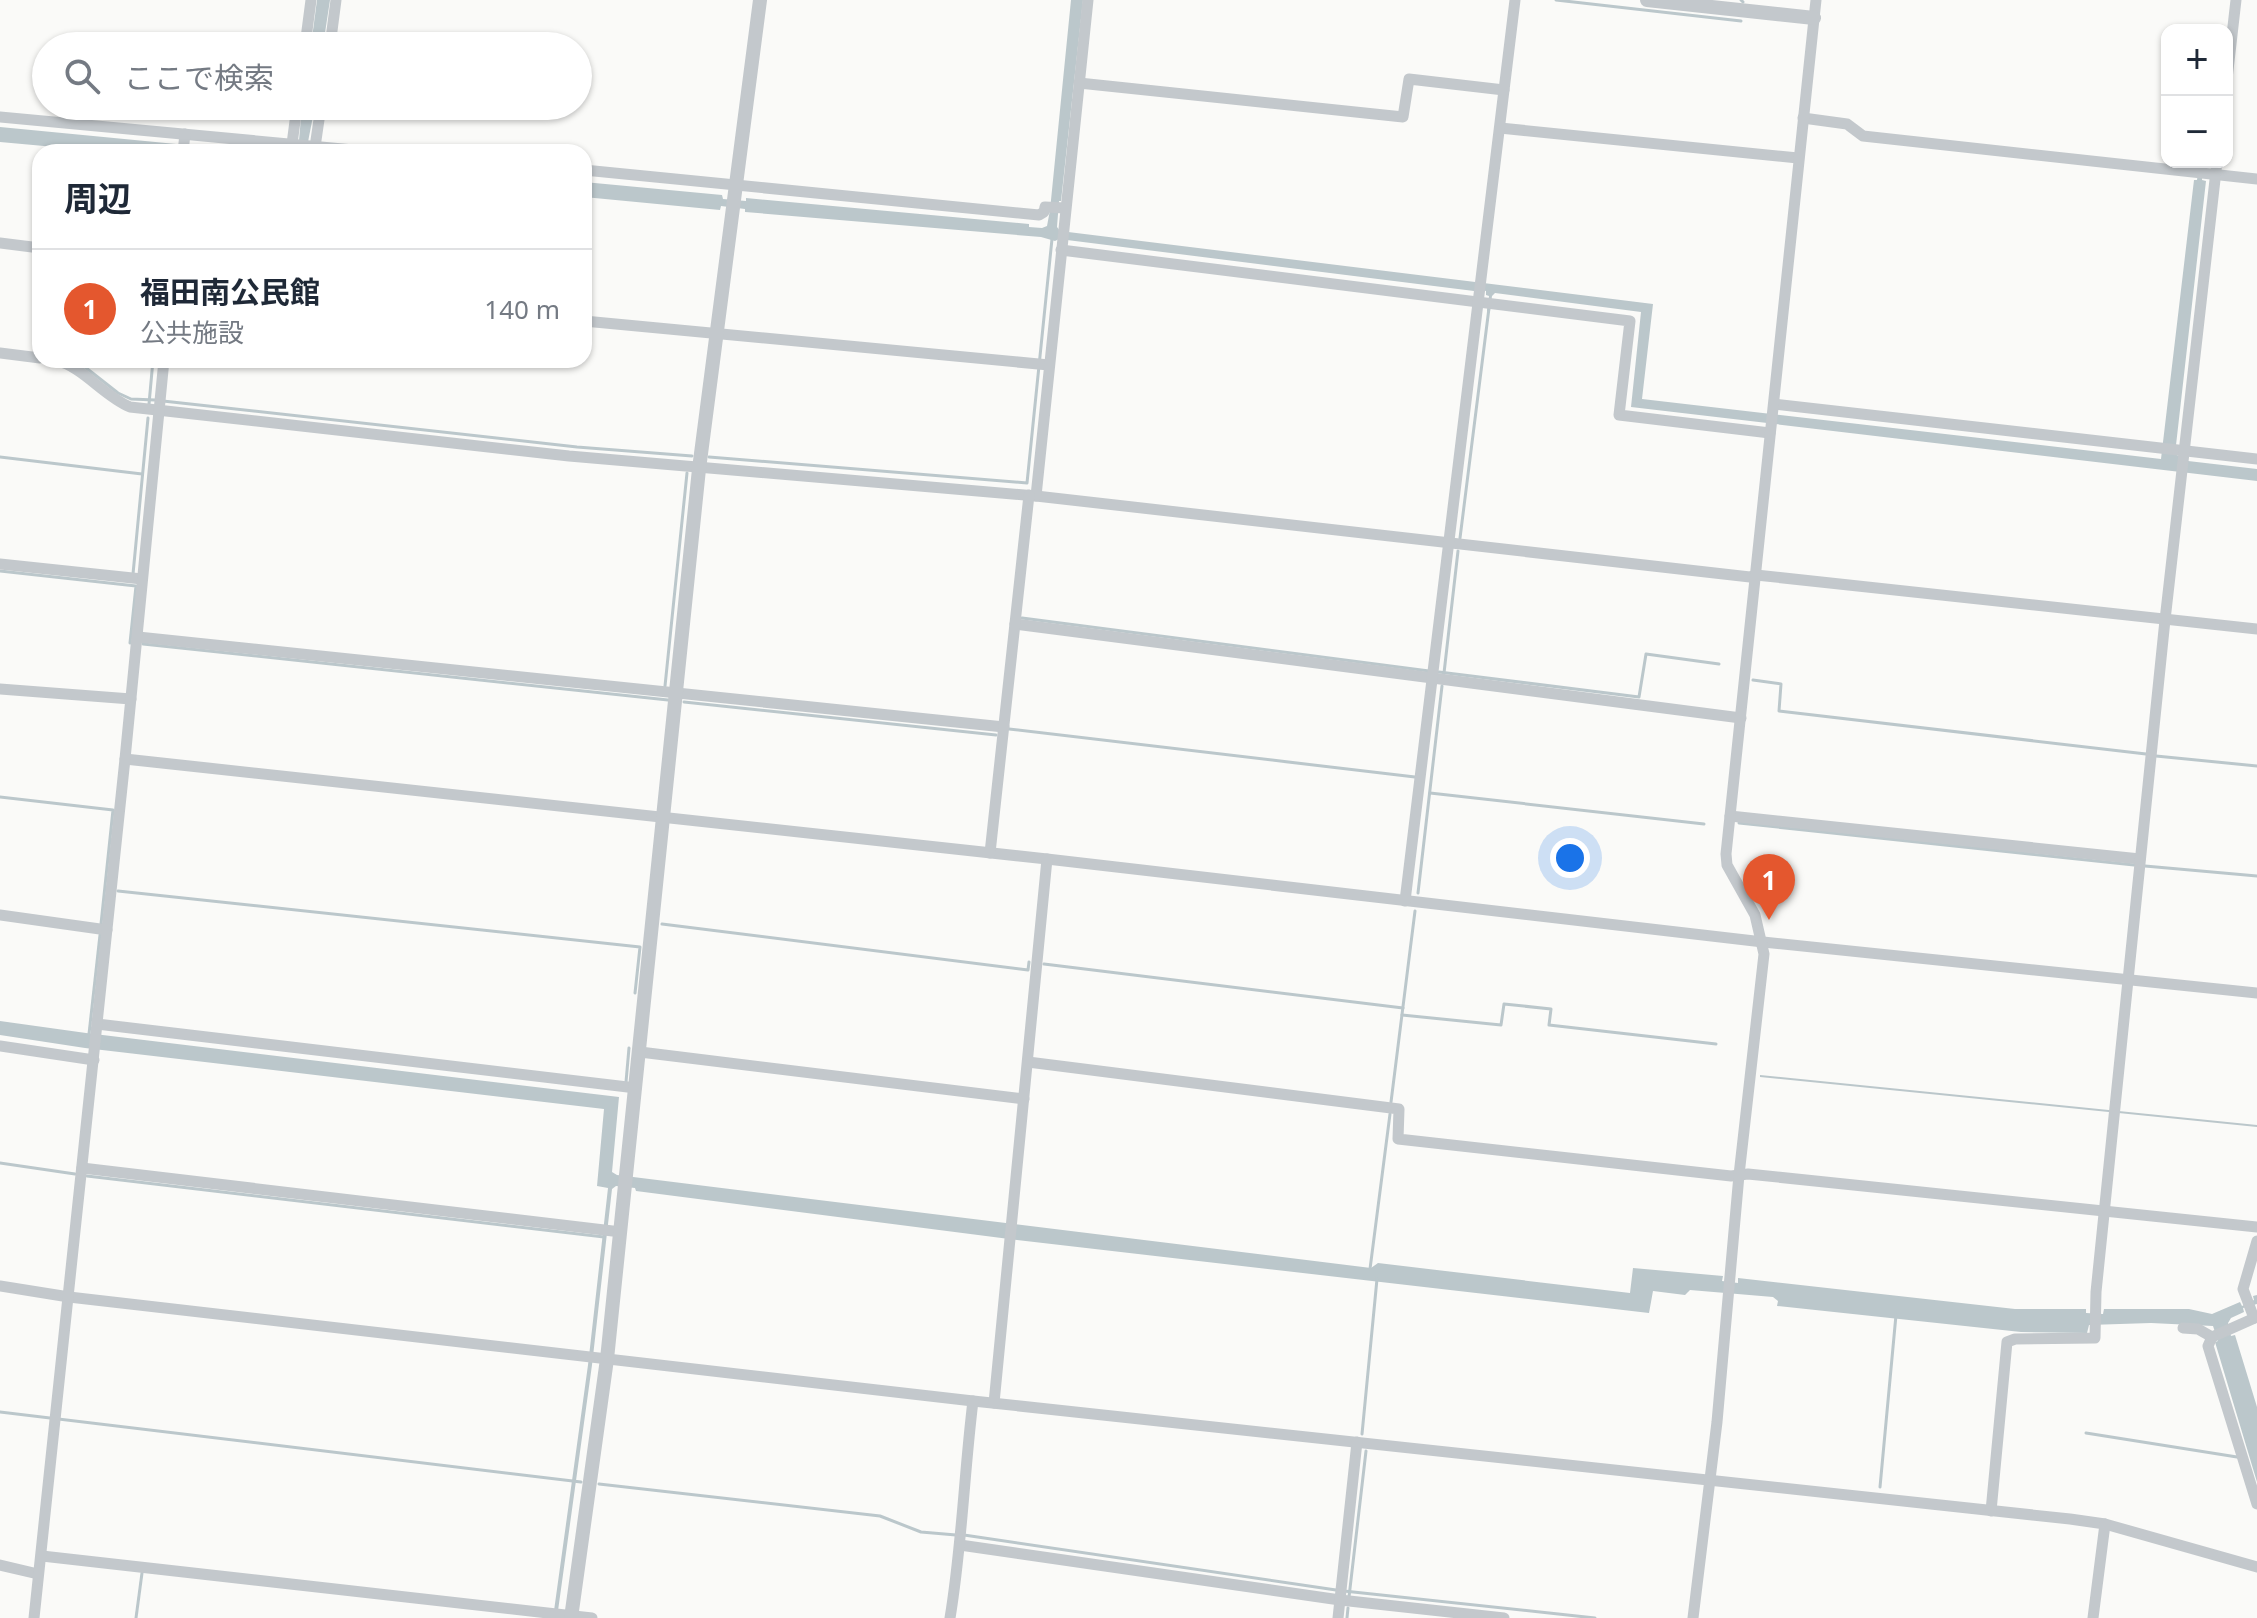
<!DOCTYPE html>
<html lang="ja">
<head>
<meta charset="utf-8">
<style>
  body { margin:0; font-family:"Noto Sans","Noto Sans JP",sans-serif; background:#f6f6f7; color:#1f2937 }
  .controls { position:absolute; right:24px; top:24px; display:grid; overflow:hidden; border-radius:16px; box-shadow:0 2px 6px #0004 }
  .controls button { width:72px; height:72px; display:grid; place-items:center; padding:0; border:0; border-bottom:2px solid #e0e1e3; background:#fff; color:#1f2937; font:40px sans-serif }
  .you { position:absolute; left:1570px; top:858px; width:28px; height:28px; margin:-20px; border:6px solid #fff; border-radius:50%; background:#1a73e8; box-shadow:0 0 0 12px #1a73e833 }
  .badge { display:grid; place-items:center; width:52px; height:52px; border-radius:50%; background:#e4572e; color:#fff; font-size:26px; font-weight:700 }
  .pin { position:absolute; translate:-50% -66px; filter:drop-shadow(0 2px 4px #0008) }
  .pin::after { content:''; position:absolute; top:42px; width:28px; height:24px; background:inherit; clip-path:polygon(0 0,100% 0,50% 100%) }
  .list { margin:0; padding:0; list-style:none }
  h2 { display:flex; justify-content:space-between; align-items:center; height:104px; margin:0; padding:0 32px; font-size:34px }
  h2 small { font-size:26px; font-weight:400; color:#747a83 }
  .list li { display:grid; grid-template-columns:52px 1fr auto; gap:24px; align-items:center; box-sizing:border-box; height:120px; padding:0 32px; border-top:2px solid #e0e1e3 }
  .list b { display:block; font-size:30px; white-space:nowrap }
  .list p { margin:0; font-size:26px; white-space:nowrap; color:#747a83 }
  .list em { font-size:26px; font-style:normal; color:#747a83 }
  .icon { flex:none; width:44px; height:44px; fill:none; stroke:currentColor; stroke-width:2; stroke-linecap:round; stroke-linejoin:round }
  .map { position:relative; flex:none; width:2257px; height:1618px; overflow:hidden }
  .search { position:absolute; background:#fff; box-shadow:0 2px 6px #0004; left:32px; top:32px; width:560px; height:88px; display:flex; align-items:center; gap:20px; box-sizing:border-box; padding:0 28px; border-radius:44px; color:#747a83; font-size:30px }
  .panel { position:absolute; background:#fff; box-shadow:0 2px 6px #0004; left:32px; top:144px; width:560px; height:224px; border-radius:24px }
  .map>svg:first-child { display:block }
</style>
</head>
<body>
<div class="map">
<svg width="2257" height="1618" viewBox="0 0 2257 1618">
  <rect width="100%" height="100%" fill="#fafaf8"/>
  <g fill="#bbc7cb">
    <polygon points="317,0 330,0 323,46 311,46"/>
    <polygon points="1071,0 1083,0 1061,201 1059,201 1057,227 1060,231 1653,304 1642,399 2161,459 2194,180 2197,180 2199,166 2196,162 2208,162 2208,166 2203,166 2202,180 2206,181 2175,454 2188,461 2257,469 2257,481 1631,407 1641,312 1495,293 1492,296 1490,311 1487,311 1489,296 1486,295 1486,291 1476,289 1474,291 1059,239 1055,241 1041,237 745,212 745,209 721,206 720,210 584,197 584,182 722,195 723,199 746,201 746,198 1029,224 1029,227 1042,228 1047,226 1050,210"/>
    <polygon points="302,106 315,106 306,152 298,152"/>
    <polygon points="0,127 176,144 176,147 193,148 193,145 264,152 110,152 0,142"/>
    <polygon points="0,1021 86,1033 619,1097 612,1172 617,1175 1371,1268 1378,1263 1630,1293 1633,1268 1723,1276 1722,1281 1738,1283 1738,1278 2015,1309 2086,1309 2086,1313 2103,1314 2104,1309 2189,1309 2212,1314 2240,1302 2242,1306 2254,1300 2253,1296 2257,1295 2257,1304 2243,1308 2244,1312 2231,1318 2228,1323 2231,1336 2235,1335 2257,1407 2257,1482 2215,1342 2218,1341 2213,1326 2151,1323 2089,1325 2087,1333 2021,1332 1777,1306 1778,1301 1773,1297 1690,1290 1685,1295 1653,1291 1649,1313 1017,1240 636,1191 635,1188 616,1186 612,1189 592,1365 557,1618 553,1618 588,1365 608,1188 597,1186 604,1109 85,1048 0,1035"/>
    <polygon points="1760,1075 2257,1125 2257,1127 1760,1077"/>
  </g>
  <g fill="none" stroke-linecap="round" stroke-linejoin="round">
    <g stroke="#bbc7cb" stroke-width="3">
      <polyline points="1556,0 1741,21"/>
      <polyline points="1741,0 1743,2"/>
      <polyline points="76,360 118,393 131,399 155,400"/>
      <polyline points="163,401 577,447 692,456"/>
      <polyline points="149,404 153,360"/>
      <polyline points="0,457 142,474"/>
      <polyline points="709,457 1027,483 1052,239"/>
      <polyline points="1460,538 1489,308"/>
      <polyline points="0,571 136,586 130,643"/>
      <polyline points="133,574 148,418"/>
      <polyline points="1022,618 1429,671"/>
      <polyline points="143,644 668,700"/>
      <polyline points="1439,672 1639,697 1646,654 1719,664"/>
      <polyline points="1444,673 1458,551"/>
      <polyline points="1753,680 1781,684 1779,711 2146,754"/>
      <polyline points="665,686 687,473"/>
      <polyline points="684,702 996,735"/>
      <polyline points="1009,729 1415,777"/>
      <polyline points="2156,756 2257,766"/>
      <polyline points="1430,793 1704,824"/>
      <polyline points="0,797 113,810 101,924"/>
      <polyline points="1739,823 2134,865"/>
      <polyline points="2145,866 2257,876"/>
      <polyline points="118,891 640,947 635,993"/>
      <polyline points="1418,893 1442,686"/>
      <polyline points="662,924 1028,970 1029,962"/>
      <polyline points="1044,964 1403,1008"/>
      <polyline points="1402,1015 1501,1025 1504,1004 1551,1009 1549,1025 1716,1044"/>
      <polyline points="89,1034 100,935"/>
      <polyline points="626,1082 629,1048"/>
      <polyline points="1391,1102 1415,911"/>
      <polyline points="0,1163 75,1174"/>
      <polyline points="87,1176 604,1237"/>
      <polyline points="1370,1269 1390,1114"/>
      <polyline points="0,1412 581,1482"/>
      <polyline points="2086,1433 2237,1457"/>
      <polyline points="1362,1434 1377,1279"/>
      <polyline points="599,1484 880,1516 921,1532 956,1535"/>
      <polyline points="1880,1487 1896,1315"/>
      <polyline points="964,1535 1336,1590"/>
      <polyline points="1344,1591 1595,1618"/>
      <polyline points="1349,1597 1366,1451"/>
      <polyline points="136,1618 142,1573"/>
      <polyline points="1347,1618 1348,1608"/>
    </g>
    <g stroke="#c3c8cc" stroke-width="11">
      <polyline points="305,46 311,0"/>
      <polyline points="330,46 336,0"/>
      <polyline points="2227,79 2236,0"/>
      <polyline points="1079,83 1403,117 1409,79 1504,90"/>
      <polyline points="0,117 375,152"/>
      <polyline points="1803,118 1847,124 1863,136 2257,179"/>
      <polyline points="1500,128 1798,158"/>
      <polyline points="292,144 297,106"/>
      <polyline points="315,147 321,106"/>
      <polyline points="183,152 185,134"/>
      <polyline points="584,170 1039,215 1044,212 1045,207 1065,208"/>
      <polyline points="0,243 40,248"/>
      <polyline points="1061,250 1630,321 1619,415 1770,433"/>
      <polyline points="584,321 1049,365"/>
      <polyline points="0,353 40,358"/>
      <path d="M55 360C84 367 102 395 130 407L569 456 1036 496 1750 577 1756 575 2257 629"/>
      <polyline points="1774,404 2257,459"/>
      <polyline points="1036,496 1088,0"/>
      <polyline points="0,564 142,579"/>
      <polyline points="1015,624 1741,718"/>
      <polyline points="138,637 1004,727"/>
      <polyline points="0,689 131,699"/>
      <polyline points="125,759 1047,859 1763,942 2257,993"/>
      <polyline points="1730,816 2140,859"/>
      <polyline points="990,853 1029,495"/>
      <polyline points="1405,901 1515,0"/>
      <polyline points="0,915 107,930"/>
      <polyline points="97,1024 636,1088"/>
      <polyline points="0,1046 94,1060"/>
      <polyline points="640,1052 1024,1099"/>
      <polyline points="1028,1062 1399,1109 1398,1139 1731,1176 1748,1174 2257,1227"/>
      <polyline points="82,1168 621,1232"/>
      <polyline points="0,1286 69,1297 973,1401 2070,1519 2105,1524 2257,1567"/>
      <polyline points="2257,1317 2212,1337 2208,1346 2257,1504"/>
      <polyline points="2254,1318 2243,1289 2257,1241"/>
      <polyline points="2183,1328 2198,1329 2212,1337"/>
      <polyline points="994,1403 1047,859"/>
      <polyline points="1991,1511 2007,1342 2015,1339 2095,1338 2096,1292 2165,620 2217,162"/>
      <polyline points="960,1545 1340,1600 1504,1618"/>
      <polyline points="42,1556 592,1618"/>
      <polyline points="0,1565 38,1574"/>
      <polyline points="34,1618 125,759 164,360"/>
      <path d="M950 1618C962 1546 964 1474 973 1401"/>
      <polyline points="1338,1618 1357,1442"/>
      <polyline points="1693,1618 1717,1422 1739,1175 1764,954 1755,915 1727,865 1726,854 1816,0"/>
      <polyline points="2093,1618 2105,1524"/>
    </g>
    <g stroke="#c3c8cc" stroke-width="14">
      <polyline points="1647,0 1814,18"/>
      <polyline points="571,1618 607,1359 699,469 760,0"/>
    </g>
  </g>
</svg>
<div class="controls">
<button>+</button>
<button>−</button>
</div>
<div class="you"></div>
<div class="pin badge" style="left:1769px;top:920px">1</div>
<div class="search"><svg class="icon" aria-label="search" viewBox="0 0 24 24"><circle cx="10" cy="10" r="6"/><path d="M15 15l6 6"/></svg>ここで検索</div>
<section class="panel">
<h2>周辺<small></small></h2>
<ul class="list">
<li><span class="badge">1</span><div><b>福田南公民館</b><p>公共施設</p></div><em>140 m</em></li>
</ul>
</section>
</div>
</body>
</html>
